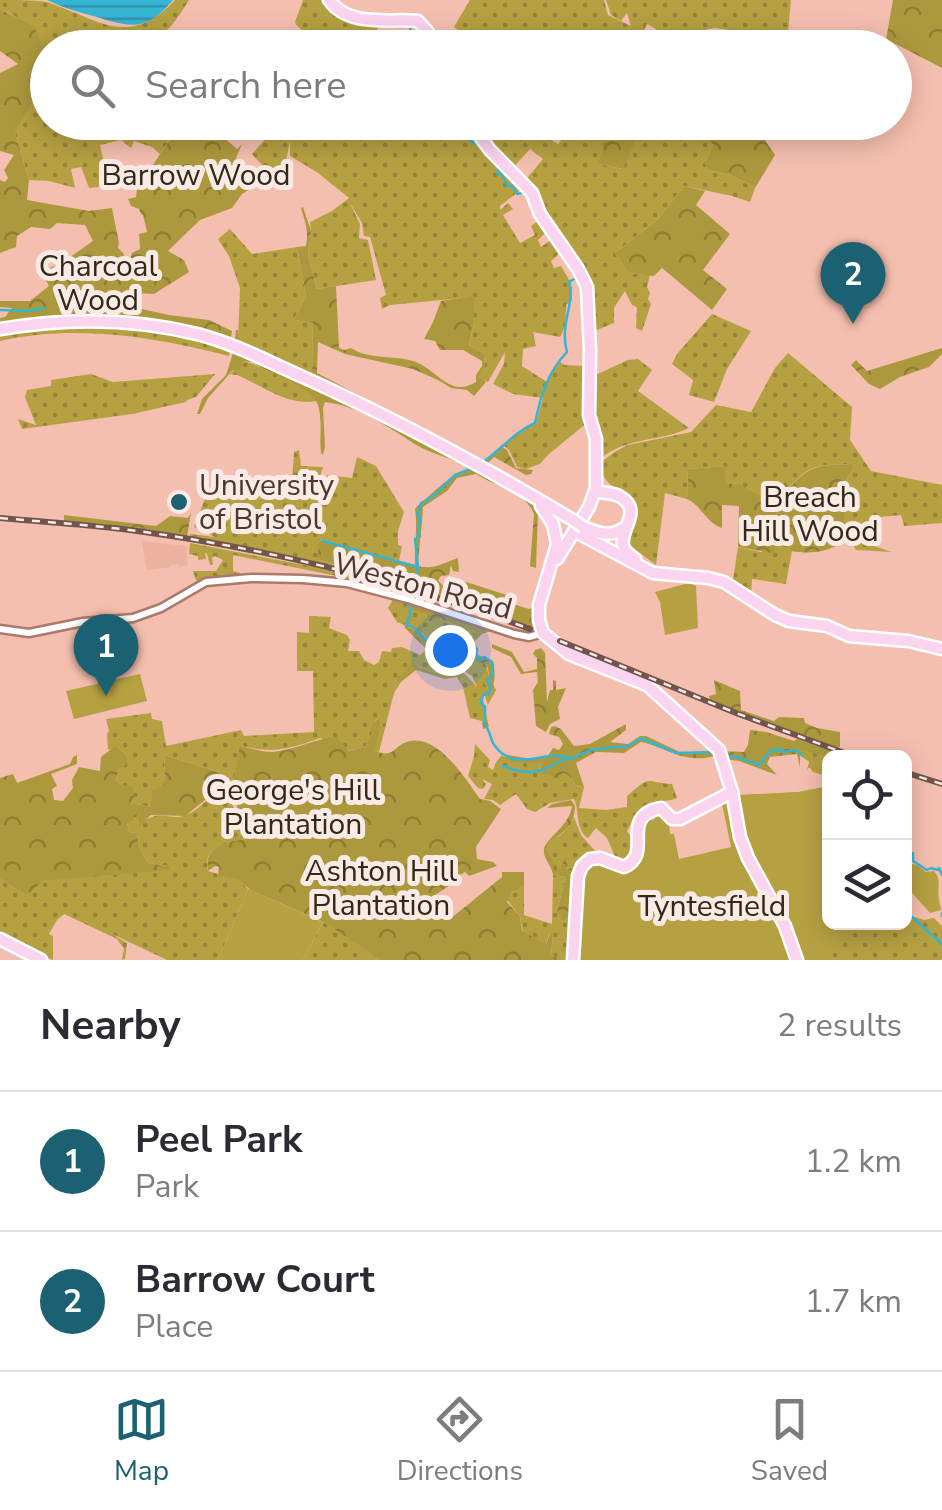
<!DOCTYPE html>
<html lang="en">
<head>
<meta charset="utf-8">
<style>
  body { margin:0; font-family:"Nunito Sans",sans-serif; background:#f7f7f7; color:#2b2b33 }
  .controls { position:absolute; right:30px; bottom:30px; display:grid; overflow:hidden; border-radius:15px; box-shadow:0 5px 25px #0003 }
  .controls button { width:90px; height:90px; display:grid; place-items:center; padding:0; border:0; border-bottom:2px solid #e1e1e2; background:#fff; color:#2b2b33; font:50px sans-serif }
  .you { position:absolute; left:450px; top:650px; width:35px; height:35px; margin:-25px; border:8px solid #fff; border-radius:50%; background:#1a73e8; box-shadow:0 0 0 15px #1a73e833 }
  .badge { display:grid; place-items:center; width:65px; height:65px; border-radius:50%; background:#1b6172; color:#fff; font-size:32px; font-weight:700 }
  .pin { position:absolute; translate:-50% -82px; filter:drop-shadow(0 2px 5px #0008) }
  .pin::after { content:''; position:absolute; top:52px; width:35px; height:30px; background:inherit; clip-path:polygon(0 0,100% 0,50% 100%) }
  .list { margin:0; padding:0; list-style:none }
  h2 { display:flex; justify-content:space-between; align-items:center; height:130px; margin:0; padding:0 40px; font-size:42px }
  h2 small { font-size:32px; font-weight:400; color:#7c7c81 }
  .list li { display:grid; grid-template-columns:65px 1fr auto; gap:30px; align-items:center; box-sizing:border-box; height:140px; padding:0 40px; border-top:2px solid #e1e1e2 }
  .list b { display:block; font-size:38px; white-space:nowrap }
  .list p { margin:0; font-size:32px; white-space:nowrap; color:#7c7c81 }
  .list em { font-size:32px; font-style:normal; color:#7c7c81 }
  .icon { flex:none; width:55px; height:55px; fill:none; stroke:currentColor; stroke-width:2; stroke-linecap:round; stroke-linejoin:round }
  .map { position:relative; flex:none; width:942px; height:960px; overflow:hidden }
  .search { position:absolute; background:#fff; box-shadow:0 5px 25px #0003; left:30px; right:30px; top:30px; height:110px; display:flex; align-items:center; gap:25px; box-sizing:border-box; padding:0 35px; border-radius:55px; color:#7c7c81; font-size:38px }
  .sheet { height:410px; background:#fff }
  nav { display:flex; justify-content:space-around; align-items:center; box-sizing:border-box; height:140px; border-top:2px solid #e1e1e2; background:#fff; font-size:28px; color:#7c7c81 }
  nav a { display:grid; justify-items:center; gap:5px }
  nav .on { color:#1b6172 }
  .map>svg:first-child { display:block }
</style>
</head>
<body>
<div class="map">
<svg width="942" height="960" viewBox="0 0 942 960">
  <defs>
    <pattern id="grass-dots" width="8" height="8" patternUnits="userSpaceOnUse" patternTransform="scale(2.5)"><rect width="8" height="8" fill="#b6a142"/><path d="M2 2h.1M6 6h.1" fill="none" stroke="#968438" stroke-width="1.8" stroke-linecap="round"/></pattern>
    <pattern id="forest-crowns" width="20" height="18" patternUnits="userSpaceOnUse" patternTransform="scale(2.5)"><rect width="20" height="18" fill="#ad993d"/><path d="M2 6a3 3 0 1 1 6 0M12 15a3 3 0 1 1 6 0" fill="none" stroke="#8f7e34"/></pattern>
    <pattern id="water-rules" width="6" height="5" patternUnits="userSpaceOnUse" patternTransform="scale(2.5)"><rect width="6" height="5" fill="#36b5d3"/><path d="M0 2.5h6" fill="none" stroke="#3094ac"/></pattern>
  </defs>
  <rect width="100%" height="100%" fill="#f5bfaf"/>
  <polygon fill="#ecb19f" points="142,541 186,546 188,564 179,567 178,564 171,565 170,567 148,570 146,568"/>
  <g fill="url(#grass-dots)">
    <path d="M0 0C15 0 33 0 47 2 100 20 129 49 175 0H189C153 60 139 44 80 32L59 43 42 44C35 28 16 15 0 9Z"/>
    <polygon points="303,0 328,0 379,25 370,47 348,46 324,48 296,25 295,22"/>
    <polygon points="470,0 604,0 608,15 631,26 627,13 621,21 611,15 606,0 791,0 787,43 765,36 715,28 659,38 656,36 656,29 647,24 644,31 653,35 654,39 616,47 475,48 471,36 458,42 463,34 454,27"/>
    <polygon points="44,82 47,82 48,122 165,123 174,132 160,154 152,147 134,141 131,148 121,140 100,145 106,171 112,174 109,186 89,188 81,167 71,169 75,188 49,181 29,180 15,133"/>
    <path d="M273 123H295L286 136 289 140 290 133 297 123H448L453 132 463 135 471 128 505 168 504 172 522 189 500 206V210L508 203 513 209 503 215 520 243 535 235 531 226 538 221 546 232 538 240 541 247 555 237 563 250 551 261 554 268 561 266 571 283 572 300 566 305C566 317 566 327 560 337L533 332 536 346 523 349 522 366 547 382 559 361 564 365 587 366 588 422 549 454 540 464 526 469 517 467 509 450 504 446 521 430 536 423 543 398 513 394 493 384 504 364 505 352 488 382 477 378 484 368 485 356 469 347 474 322V297L390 305 382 309 380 298 386 295 370 237 364 236 362 223 350 203 360 224 359 238 368 240 376 280 317 289 308 255 311 231 310 222 332 211 349 198 318 173 290 156V141L282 182 280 185 252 154 276 127Z"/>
    <polygon points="498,123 522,123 558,144 574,123 612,123 599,164 622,169 643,123 708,123 704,132 713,145 705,162 707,170 731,175 755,188 750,202 732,196 684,186 658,219 615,253 628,273 650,275 647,287 650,293 648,299 651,304 642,331 636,328 637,307 632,305 625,291 614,308 614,323 597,330 589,330 589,293 524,182 543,159 530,149 511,170 485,142"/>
    <polygon points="230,229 252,254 297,247 306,296 294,320 313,323 312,373 251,349 238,341 240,288 229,256 218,239"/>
    <polygon points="712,314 751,331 727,369 714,402 689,395 693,380 672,364 677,354"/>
    <path d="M84 326C134 328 182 334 230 349L229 356C154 337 77 324 0 341V335L53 328Z"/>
    <path d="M788 353 852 407 850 440 871 471 942 485V523L904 526 901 515 869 518 868 544 892 552 856 550 851 542 841 543 844 529V483L853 469 851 464C813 465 808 465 783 495L758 494 740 484 725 483V466L688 469 687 499 665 493 656 565 628 544C629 532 638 522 635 510 629 488 602 491 600 463L616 451 628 445 691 432 716 405 751 412 775 368Z"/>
    <path d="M638 359 652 370 638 391 689 428C660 442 625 437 600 459L591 421V377L628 360Z"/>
    <path d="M243 361C253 362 303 386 311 394 313 396 314 398 316 401 289 407 261 385 237 375L230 374Z"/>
    <polygon points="91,374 113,382 215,374 196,397 187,400 186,402 132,414 22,429 18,419 36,425 25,397 27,390 51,386 51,380"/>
    <path d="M299 450 301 466 323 467 320 477 327 500V475L352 478 357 457 376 466 404 512 398 531V545L402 546 399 561 319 540 320 560 412 585 411 589 307 561 190 538V534L215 537 194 527 209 488C237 484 263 494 291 496L294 452Z"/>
    <polygon points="190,543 314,567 410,592 407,597 340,579 337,576 233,555 233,571 240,573 240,575 211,578 197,583 193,571 216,571 223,560 215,556 212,558 213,565 210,565 207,554 205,553 206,559 198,560 198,556 189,554"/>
    <polygon points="776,544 793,545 786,584 752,579 751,596 733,580 738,547 761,552"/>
    <polygon points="394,598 408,602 413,609 427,615 426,622 439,619 472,630 476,632 474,641 449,652 440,653 421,632 397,622 388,608"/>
    <path d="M309 616 331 617 329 628 347 635 350 640 348 651H359L364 660 374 665 379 662 382 651 391 652 392 648 402 647 420 655 427 649 449 673 446 676 410 664 409 668 396 681 401 682 394 693 379 752 374 751 381 722 377 719 372 725 366 746 347 751 321 738C287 749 277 754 241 746L232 788 219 772 165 755 164 787 151 807 136 804 132 806 116 782 119 768 128 757 118 747 108 750 107 734 109 731 106 719 151 713 152 719 162 721 166 746 241 730 244 736 314 732 313 671H297V632L309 633Z"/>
    <polygon points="469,650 486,664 489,676 485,683 488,689 485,695 490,696 492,682 496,690 488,705 485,696 482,695 489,727 483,729 482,721 470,718 463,687 459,681 465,674 477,687 472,676 447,660"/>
    <path d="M755 734 777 739 787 748 794 747 829 755V777L813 772 809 767 811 763C790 749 777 738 760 763L744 756C751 750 749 739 755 734Z"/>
    <path d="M475 744 490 760 488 767 493 770 496 762 502 755 504 757 544 763 539 769 559 776 563 773 568 775 576 785 584 787 579 808 606 810 627 807V796C652 774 644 782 672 784L677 798C668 802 663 800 654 802 638 804 634 819 627 831L637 846 624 866 616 859 607 838 596 828 588 838C575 830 580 812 574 799L550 803 535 812 527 809 516 794 500 805 493 800 484 799 492 784 482 779 486 784 483 789 478 788 468 776 474 756Z"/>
    <polygon points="829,786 830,922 873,923 875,925 883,923 904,922 905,914 924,920 934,918 942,926 942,960 799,960 740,795 799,792"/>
    <path d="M230 791V797L244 840C224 844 203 845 208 871L239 880 248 889 218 960H167L110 933 127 943 125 959 122 960 124 949 117 939 64 914 57 920 49 934 53 936V960L0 936V879L27 896 41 881 168 866 148 863 140 849 136 833 129 832 127 822 134 813 137 814 139 824C162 807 168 822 186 815 206 807 203 795 230 791Z"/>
    <path d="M574 817 581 835 597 853 580 859 575 867 565 869 566 857 561 870H558L546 848C556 834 566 836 574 817Z"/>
    <polygon points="553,875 566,877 557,910 571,911 568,960 559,960 551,953 553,936 549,934 546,944 523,933 520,916 507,900 514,890 524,886 524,915 552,924"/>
    <polygon points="323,922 330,925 380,960 303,960"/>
  </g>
  <g fill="url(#forest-crowns)">
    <polygon points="893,0 942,0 942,68 886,39"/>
    <path d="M0 9 34 26 42 44 59 43 75 33H79L82 40 93 42 95 39 125 47 48 48 47 82 44 83 15 133 29 180 27 200 89 211 112 208 119 243 118 248 123 253 126 259H130L132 253 140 249 139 234 147 232 143 215 141 214 139 209 131 206 128 199 136 197 137 189 174 133 165 123H215L214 129 237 149 242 144 236 158 252 175 262 177 260 182 242 194 232 208 200 220 168 251 184 260 189 272 154 294 135 293 137 308 169 315 209 320 232 331 230 343 216 334 135 320 56 317 0 325V318L5 317 12 308 0 307V301H30L49 286 44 277C49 268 51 265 62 266L66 260 93 241 85 225 57 223 50 229 31 227 17 236 16 247 0 253V180L5 182 8 178 4 170 14 155 0 151V73L18 64 0 51Z"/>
    <polygon points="612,123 643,123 623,169 598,164"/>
    <polygon points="708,123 753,123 775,155 755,188 731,175 707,170 705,162 713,145 704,132"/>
    <polygon points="684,186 705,191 696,205 730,234 703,270 727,289 712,310 662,268 654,276 628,273 615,253 658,219"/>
    <path d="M303 207 311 231 308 255 317 289 336 286 339 348 344 350 351 348C369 360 393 355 413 361 437 368 449 399 476 382V375L482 366V361L463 350H440L435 341 424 339 433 322 441 301 474 296V322L469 346 485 355 484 368 478 377 486 382 474 396 467 390 451 388 438 380 413 369 345 354 318 342 317 373 484 461 501 446 507 450 516 468 533 470 531 474 526 475 494 457 488 463 577 517 584 505 578 521 496 474 234 345 236 330H238L239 341 251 349 312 372 313 323 294 320 306 296 297 247 306 246C309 232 305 221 301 208Z"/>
    <polygon points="942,348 942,354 929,367 900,377 880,389 869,384 851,365 856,360 867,371"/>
    <path d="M234 350 422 438 528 498C548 513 549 519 553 543L550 525 538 511 536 568 530 566 534 514C526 492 493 485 476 474L457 478 447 491 423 507C422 528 419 546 418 566 435 570 443 563 458 558L459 572 453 571 451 565 449 575 441 576 438 580 444 587 449 588 452 580 463 581 510 596V603L529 609 533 608 536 598 539 631 416 590V586L320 560 318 556 319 540 415 565C414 545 418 527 415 509 419 504 448 479 453 476 458 473 464 472 469 469 452 457 434 455 418 446 389 428 360 406 325 402L323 408 325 447 323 455 321 453C319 438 323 421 318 405 311 386 269 374 252 362L243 361 240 370H233L208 398 200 414H197L202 399 226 375Z"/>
    <path d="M852 464 853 469 844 483V529L841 543C825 553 810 554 791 551L792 545 777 544 773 553 738 547 739 506 722 505V528C706 523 702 506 687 499L688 469 726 466 725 483 740 484 758 494 783 495C809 466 812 465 852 464Z"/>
    <polygon points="191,512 187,537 64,521 64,515 156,526 170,516 188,518"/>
    <path d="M408 602 495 630 482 634 474 642 477 647 478 655 493 661C496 672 495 687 489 697L484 693 488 689 484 679 489 675 487 664 475 662 469 650 446 661 465 674 459 681 457 677 445 679 416 670 401 682H397V676L402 675 412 661 418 667 446 676 450 672 405 628 404 624 409 615 413 617 408 627 415 630 420 626H423L421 634 440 653 449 652 473 642 471 639 476 632 440 619 425 622 427 615 408 608Z"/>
    <polygon points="492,644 512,652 524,672 537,669 537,658 533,654 535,650 541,648 545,653 547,702 550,690 553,690 553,680 556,681 556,690 566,688 558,707 560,719 550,724 546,732 536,726 533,690 538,682 537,672 521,674 511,657 492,648"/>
    <polygon points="714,680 740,691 741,710 774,721 779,717 804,718 805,723 817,728 840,732 840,747 835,748 710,700 709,696 716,694"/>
    <path d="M378 719 381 722 375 751C395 759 393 745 410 741 439 735 466 780 480 799L490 801 501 809 476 847 477 859 493 862 497 866 469 876 465 872 460 875 461 878 435 895 450 919 502 877V872H524V886L512 892 507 902 520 916 522 931 546 944 550 933 553 936 551 953 559 960H380L326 923 252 891 238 880 218 875 219 867 215 866 208 871C204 844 225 843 246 839L232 788 240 746C251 748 262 752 273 752 295 750 315 738 337 737L348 751 366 746 372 724Z"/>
    <path d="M626 724V730L610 742 628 744 640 736H646L684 754 718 751 716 756C682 764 671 749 641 742L624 753 596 752 576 763 584 787 576 785 568 775 563 773 558 779 548 774 544 775 539 770 543 763 512 762 502 754 532 759 547 757 553 748 559 750 563 744 559 737 549 734 551 727 555 726 561 729 574 746 590 744Z"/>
    <path d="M750 730 766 732 794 741 797 739 834 752 825 756 798 749C806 755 817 757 807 770L810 759 803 753H800V768L797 754 770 757 767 764 777 775 739 761 723 759 721 751 744 752 748 745Z"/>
    <polygon points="114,747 118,747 128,757 126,765 119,768 116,781 119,784 133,787 134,797 130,803 132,805 136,804 151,807 152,790 164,786 165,755 219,772 230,791 214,793 185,816 151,815 139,826 137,814 134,813 133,820 127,823 129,832 136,833 140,849 148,863 168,866 169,870 42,881 27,896 0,879 0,778 13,774 17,783 70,764 73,757 77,755 77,764 51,774 57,786 52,789 54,800 63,801 73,788 72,780 79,767 100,771 101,757"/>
    <path d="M571 800 575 806C574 832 560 830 546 848L558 869H561L564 858 567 857 566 869 575 867 573 875H570L577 877 571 960H568L571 914 563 921 557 910 566 877 553 875C552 866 545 861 544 853 541 840 570 827 572 806L547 808 552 804Z"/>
  </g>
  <g fill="#b6a142">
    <polygon points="689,583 696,586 698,628 665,635 660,602 655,592"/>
    <polygon points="140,674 147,701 74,719 66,691"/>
    <path d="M829 786 830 922 864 923C841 945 833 960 799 960L748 855 737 797 740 795 799 792Z"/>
    <polygon points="730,798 737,833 785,930 795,960 575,960 582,873 593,861 627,870 646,818 653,820 661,811 669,821 670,834 674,834 679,859 731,847 721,799"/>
    <path d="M905 854 912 864 917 865 926 872 934 871C942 881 937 887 939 899 939 902 941 906 941 910L930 913 905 885Z"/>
    <polygon points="248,889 323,922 303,960 218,960"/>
  </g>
  <path fill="url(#water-rules)" d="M47 0H173C145 33 131 27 93 16 77 12 62 7 47 0Z"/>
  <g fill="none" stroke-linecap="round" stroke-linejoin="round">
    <g stroke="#36b5d3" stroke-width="2.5">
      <polyline points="409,25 412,33 418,36 423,48"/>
      <polyline points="451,122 452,126 466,132 469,140 482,147"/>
      <polyline points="500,167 497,173 501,174 507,185 513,187 517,194 526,192"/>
      <polyline points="0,310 29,311 45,308"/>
      <path d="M482 463C501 450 514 432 535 423 541 395 547 373 567 352 559 325 576 300 569 282L576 278"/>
      <polyline points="323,541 418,567"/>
      <polyline points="412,597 418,567 415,539 420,536 418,532 420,518 417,515 421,503 432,497 455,475 475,467"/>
      <path d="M410 603V616L406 624 416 629 441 656 466 641 477 649 475 655 479 660 484 657 492 662 493 675 487 681 490 685V693L483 695 481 704 485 706V725C491 732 490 740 495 746 516 775 548 747 570 759L591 750 628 746 641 738 676 753 714 752"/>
      <polyline points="722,752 726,753 728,757 733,756 760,765 770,751 777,751 779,748 782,752 796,750 802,755"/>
      <path d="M503 766C516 771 530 775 544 769 553 766 558 761 567 759"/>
      <polyline points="904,846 908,848 908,854 913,853 913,861 927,870 931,868 938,870 939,868 942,875"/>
      <polyline points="904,910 942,944"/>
      <polyline points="942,913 942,916"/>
    </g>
    <defs>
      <polyline id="minor" points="0,629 29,633 83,622 133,618 161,608 206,582 251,578 303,579 347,583 408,599 514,634 529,637 543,633"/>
      <g id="major">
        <path d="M329 0C349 28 390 18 418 21L428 32 430 48"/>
        <polyline points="469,122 490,150 532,193 540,214 578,269 587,287 590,351 589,415 596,439 596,488 589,507 557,559"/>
        <path d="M0 329C65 318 133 318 197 334 233 343 269 362 303 377 396 419 486 468 573 520"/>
        <path d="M596 491C603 493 613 493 619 496 646 511 616 531 624 548 625 551 632 557 635 559"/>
        <polyline points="541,506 553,524 557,544 539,605 539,620 543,633 569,654 647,685 719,750 732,792 740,837 748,858 785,926 797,960"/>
        <path d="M583 527C597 533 611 538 624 528"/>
        <polyline points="574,531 653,573 708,578 724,582 775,615 789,621 827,626 849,636 908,641 942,649"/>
        <polyline points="0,939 41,960"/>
        <path d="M573 960 578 876 582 866 590 859 600 858 624 867C655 853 617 817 661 808L672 819H680L732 792"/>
      </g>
    </defs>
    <use href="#minor" stroke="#ab7a6b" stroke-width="11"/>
    <use href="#major" stroke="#fff" stroke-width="15"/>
    <use href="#minor" stroke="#fff" stroke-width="6"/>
    <use href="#major" stroke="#fbd4f0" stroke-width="10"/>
    <defs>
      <g id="rail">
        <path d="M0 518C46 522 92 525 137 531 271 549 404 583 530 629"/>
        <polyline points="560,641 736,713 858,758"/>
        <polyline points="904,772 942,784"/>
      </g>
    </defs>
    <use href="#rail" stroke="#71544c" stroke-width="6"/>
    <use href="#rail" stroke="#fbeae5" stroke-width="2.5" stroke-dasharray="8" stroke-linecap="butt"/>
    <defs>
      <polyline id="major-bridge" points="573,520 583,527"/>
    </defs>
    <use href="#major-bridge" stroke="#fff" stroke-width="15" stroke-linecap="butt"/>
    <use href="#major-bridge" stroke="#fbd4f0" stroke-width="10"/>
  </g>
  <circle fill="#1b6172" stroke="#fbeae5" stroke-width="4" cx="179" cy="502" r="10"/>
  <g text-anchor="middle" stroke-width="10" stroke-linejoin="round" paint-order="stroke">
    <g font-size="30" fill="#2f2b16" stroke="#fbeae5">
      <text x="196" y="185">Barrow Wood</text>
      <text x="98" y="276">Charcoal<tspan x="98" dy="34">Wood</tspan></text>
      <text x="810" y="507">Breach<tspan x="810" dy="34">Hill Wood</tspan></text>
      <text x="293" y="800">George's Hill<tspan x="293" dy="34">Plantation</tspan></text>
      <text x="381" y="881">Ashton Hill<tspan x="381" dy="34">Plantation</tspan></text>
      <text x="712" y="916">Tyntesfield</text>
    </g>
    <g font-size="30" fill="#4d3731" stroke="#fbeae5" text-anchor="start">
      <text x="199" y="495">University<tspan x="199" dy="34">of Bristol</tspan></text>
    </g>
    <g font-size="30" fill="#4d3731" stroke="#fbeae5">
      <text transform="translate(423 586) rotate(15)" y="10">Weston Road</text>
    </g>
  </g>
</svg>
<div class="controls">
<button><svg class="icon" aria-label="locate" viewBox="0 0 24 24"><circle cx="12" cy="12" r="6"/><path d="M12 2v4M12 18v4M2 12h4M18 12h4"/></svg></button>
<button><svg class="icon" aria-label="layers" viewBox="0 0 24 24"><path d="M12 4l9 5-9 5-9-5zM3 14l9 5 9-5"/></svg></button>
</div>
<div class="you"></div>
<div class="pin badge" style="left:106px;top:696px">1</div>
<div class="pin badge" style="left:853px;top:324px">2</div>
<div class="search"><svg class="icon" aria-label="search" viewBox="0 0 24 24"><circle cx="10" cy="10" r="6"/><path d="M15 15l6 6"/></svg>Search here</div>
</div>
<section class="sheet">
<h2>Nearby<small>2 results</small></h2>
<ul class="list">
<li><span class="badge">1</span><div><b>Peel Park</b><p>Park</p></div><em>1.2 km</em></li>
<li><span class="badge">2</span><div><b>Barrow Court</b><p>Place</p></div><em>1.7 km</em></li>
</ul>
</section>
<nav>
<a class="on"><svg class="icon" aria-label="map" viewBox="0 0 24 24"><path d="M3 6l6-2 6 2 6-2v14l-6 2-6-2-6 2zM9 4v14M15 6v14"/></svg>Map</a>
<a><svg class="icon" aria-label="directions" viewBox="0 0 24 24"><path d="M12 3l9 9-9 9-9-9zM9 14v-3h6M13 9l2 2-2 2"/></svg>Directions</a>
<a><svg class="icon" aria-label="saved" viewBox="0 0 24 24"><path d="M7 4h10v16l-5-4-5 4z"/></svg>Saved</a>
</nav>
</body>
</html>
